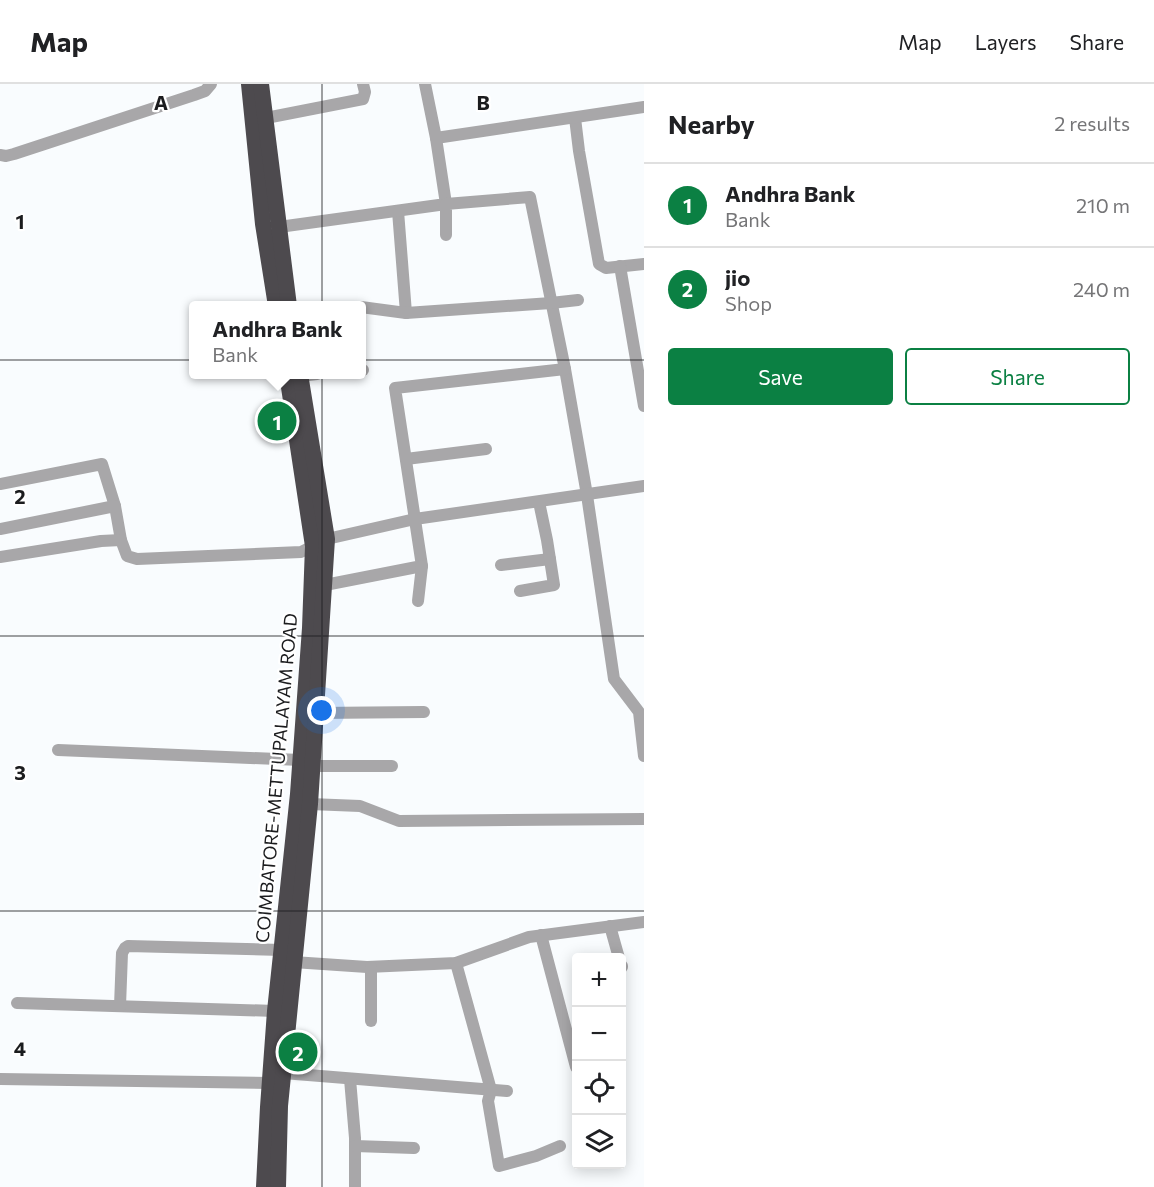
<!DOCTYPE html>
<html lang="en">
<head>
<meta charset="utf-8">
<style>
  body { margin:0; font-family:Commissioner,sans-serif; background:#f2f2f2; color:#202124 }
  .controls { position:absolute; right:18px; bottom:18px; display:grid; overflow:hidden; border-radius:6px; box-shadow:0 3px 15px #0003 }
  .controls button { width:54px; height:54px; display:grid; place-items:center; padding:0; border:0; border-bottom:2px solid #e0e0e0; background:#fff; color:#202124; font:30px sans-serif }
  .you { position:absolute; left:322px; top:627px; width:21px; height:21px; margin:-15px; border:4px solid #fff; border-radius:50%; background:#1a73e8; box-shadow:0 0 0 9px #1a73e833 }
  .badge { display:grid; place-items:center; width:39px; height:39px; border-radius:50%; background:#0b8043; color:#fff; font-size:20px; font-weight:700 }
  .pin { position:absolute; translate:-50% -50%; border:3px solid #fff; box-shadow:0 2px 6px #0006 }
  .popup { position:absolute; left:189px; top:217px; width:177px; height:78px; box-sizing:border-box; display:grid; place-content:center; border-radius:6px; background:#fff; filter:drop-shadow(0 2px 4px #0005); font-size:20px; white-space:nowrap; color:#757577 }
  .popup b { font-size:22px; color:#202124 }
  .popup::after { content:''; position:absolute; left:50%; top:100%; margin-left:-12px; border:12px solid transparent; border-top-color:#fff }
  .list { margin:0; padding:0; list-style:none }
  h2 { display:flex; justify-content:space-between; align-items:center; height:78px; margin:0; padding:0 24px; font-size:26px }
  h2 small { font-size:20px; font-weight:400; color:#757577 }
  .list li { display:grid; grid-template-columns:39px 1fr auto; gap:18px; align-items:center; box-sizing:border-box; height:84px; padding:0 24px; border-top:2px solid #e0e0e0 }
  .list b { display:block; font-size:22px; white-space:nowrap }
  .list p { margin:0; font-size:20px; white-space:nowrap; color:#757577 }
  .list em { font-size:20px; font-style:normal; color:#757577 }
  .actions { display:flex; gap:12px; padding:18px 24px }
  .actions a { flex:1; padding:14px 0; border:2px solid #0b8043; border-radius:6px; text-align:center; font-size:21px; color:#0b8043 }
  .actions .main { background:#0b8043; color:#fff }
  .icon { flex:none; width:33px; height:33px; fill:none; stroke:currentColor; stroke-width:2; stroke-linecap:round; stroke-linejoin:round }
  .map { position:relative; flex:none; width:644px; height:1103px; overflow:hidden }
  header { display:flex; align-items:center; gap:36px; box-sizing:border-box; height:84px; padding:0 30px; background:#fff; border-bottom:2px solid #e0e0e0 }
  header strong { font-size:28px }
  nav { display:flex; gap:33px; margin-inline-start:auto; font-size:21px }
  main { display:flex }
  aside { flex:1; background:#fff }
  .map>svg:first-child { display:block }
</style>
</head>
<body>
<header>
<strong>Map</strong>
<nav><a>Map</a><a>Layers</a><a>Share</a></nav>
</header>
<main>
<div class="map">
<svg width="644" height="1103" viewBox="0 0 644 1103">
  <rect width="100%" height="100%" fill="#f9fcfe"/>
  <g fill="none" stroke-linecap="round" stroke-linejoin="round">
    <g stroke="#a8a7a9" stroke-width="12">
      <polyline points="266,34 363,15 365,8 363,0"/>
      <polyline points="575,34 579,67 599,180 606,184 644,180"/>
      <polyline points="436,54 644,23"/>
      <polyline points="0,71 6,72 14,70 194,11 205,7 211,0"/>
      <polyline points="398,127 406,229"/>
      <polyline points="279,143 446,120 436,54 425,0"/>
      <polyline points="446,151 446,120 530,113 565,285 587,411 614,595 639,628 644,672"/>
      <polyline points="620,182 644,322"/>
      <polyline points="361,223 406,229 551,219 578,216"/>
      <polyline points="361,286 363,286"/>
      <polyline points="300,292 317,290"/>
      <polyline points="406,375 486,365"/>
      <polyline points="0,400 102,380 115,422 121,456"/>
      <polyline points="0,445 115,422"/>
      <polyline points="0,473 101,457 121,456 127,472 137,475 301,468 327,455 415,435 644,402"/>
      <polyline points="501,481 550,475"/>
      <polyline points="325,501 422,482 395,304 565,285"/>
      <polyline points="520,507 554,501 547,456 539,418"/>
      <polyline points="418,517 422,482"/>
      <polyline points="316,629 424,628"/>
      <polyline points="58,666 300,676"/>
      <polyline points="312,682 392,682"/>
      <polyline points="310,720 360,722 399,737 644,735"/>
      <polyline points="610,842 619,874"/>
      <polyline points="541,851 576,983"/>
      <polyline points="293,878 367,883 456,879 529,853 644,838"/>
      <polyline points="456,879 491,1006 488,1017 499,1082 536,1072 560,1062"/>
      <polyline points="622,882 622,883"/>
      <polyline points="17,919 275,927"/>
      <polyline points="120,922 122,869 125,864 128,862 282,866"/>
      <polyline points="371,937 371,883"/>
      <polyline points="283,989 507,1007"/>
      <polyline points="0,995 270,999"/>
      <polyline points="350,995 355,1054 355,1103"/>
      <polyline points="355,1062 414,1064"/>
    </g>
    <g stroke="#4d4a4e" stroke-width="16">
      <polyline points="249,0 263,140 276,222"/>
      <polyline points="261,0 289,222"/>
      <polyline points="264,1103 268,1023 275,927 298,710 310,544 313,462 287,290"/>
      <polyline points="278,1103 280,1022 310,720 327,455 300,290"/>
    </g>
  </g>
  <path fill="none" stroke="#1b1c1e" stroke-width="1.5" stroke-opacity="0.55" d="M322 0V1103M0 276H644M0 552H644M0 827H644"/>
  <g text-anchor="middle" stroke-width="4.5" stroke-linejoin="round" paint-order="stroke">
    <g font-size="18" fill="#1b1c1e" stroke="#fff">
      <text transform="translate(277 694) rotate(-85)" y="6">COIMBATORE-METTUPALAYAM ROAD</text>
    </g>
  </g>
  <g font-size="20" text-anchor="middle" font-weight="bold" fill="#1b1c1e" stroke="#fff" stroke-width="4.5" stroke-linejoin="round" paint-order="stroke">
    <text x="161" y="26">A</text>
    <text x="483" y="26">B</text>
    <text x="20" y="145">1</text>
    <text x="20" y="420">2</text>
    <text x="20" y="696">3</text>
    <text x="20" y="972">4</text>
  </g>
</svg>
<div class="controls">
<button>+</button>
<button>−</button>
<button><svg class="icon" aria-label="locate" viewBox="0 0 24 24"><circle cx="12" cy="12" r="6"/><path d="M12 2v4M12 18v4M2 12h4M18 12h4"/></svg></button>
<button><svg class="icon" aria-label="layers" viewBox="0 0 24 24"><path d="M12 4l9 5-9 5-9-5zM3 14l9 5 9-5"/></svg></button>
</div>
<div class="you"></div>
<div class="pin badge" style="left:277px;top:337px">1</div>
<div class="popup"><b>Andhra Bank</b>Bank</div>
<div class="pin badge" style="left:298px;top:968px">2</div>
</div>
<aside>
<h2>Nearby<small>2 results</small></h2>
<ul class="list">
<li><span class="badge">1</span><div><b>Andhra Bank</b><p>Bank</p></div><em>210 m</em></li>
<li><span class="badge">2</span><div><b>jio</b><p>Shop</p></div><em>240 m</em></li>
</ul>
<div class="actions"><a class="main">Save</a><a>Share</a></div>
</aside>
</main>
</body>
</html>
